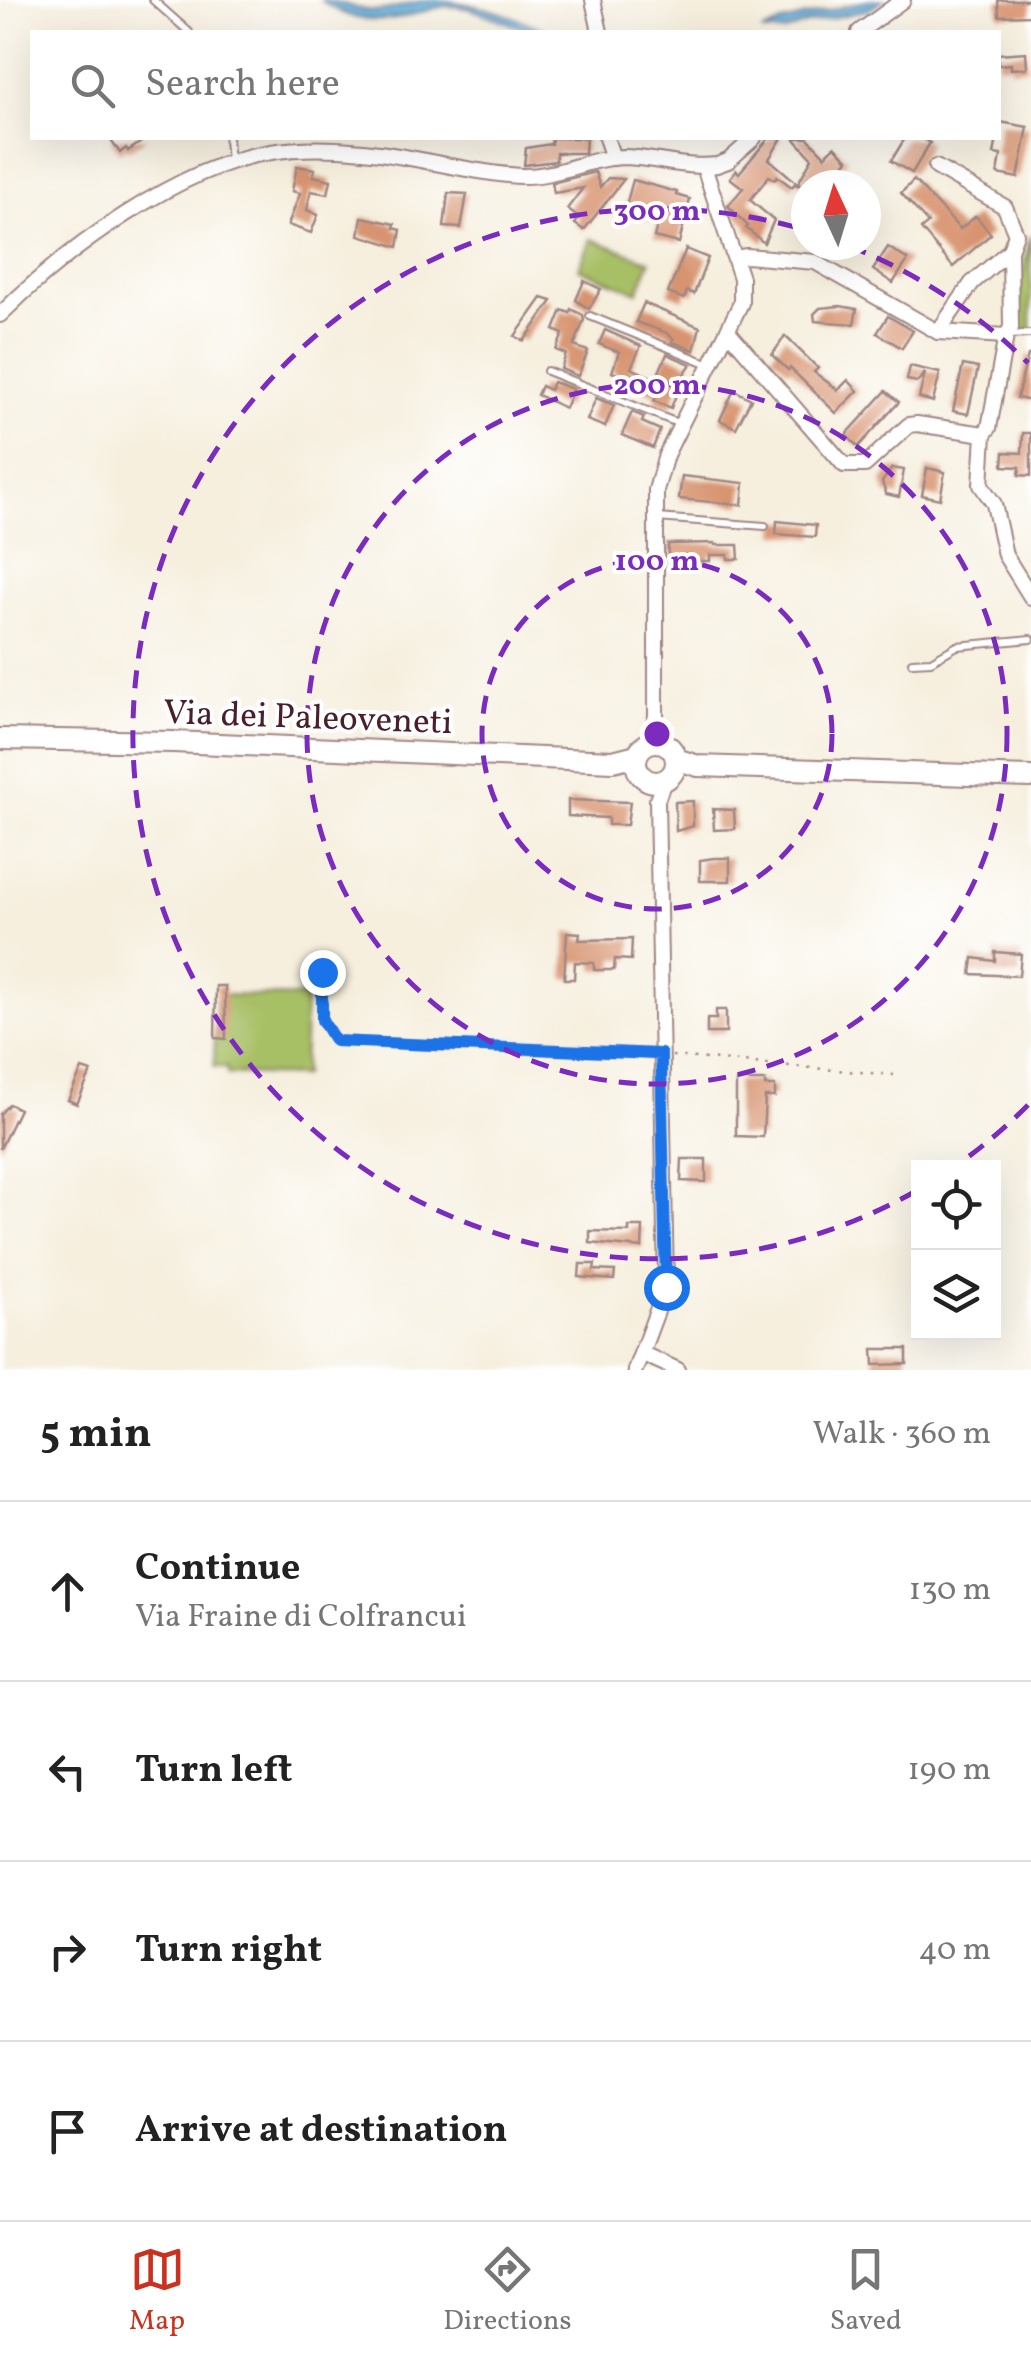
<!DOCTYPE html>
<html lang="en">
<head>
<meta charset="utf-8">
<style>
  body { margin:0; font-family:Vollkorn,serif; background:#f2f2f2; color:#222 }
  .controls { position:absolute; right:30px; bottom:30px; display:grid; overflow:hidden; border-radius:0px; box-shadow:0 10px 40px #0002 }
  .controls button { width:90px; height:90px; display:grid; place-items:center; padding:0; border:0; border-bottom:2px solid #e0e0e0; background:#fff; color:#222; font:50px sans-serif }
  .compass { position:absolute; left:791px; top:170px; width:90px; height:90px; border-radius:50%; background:#fff; box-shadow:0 10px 40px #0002; rotate:356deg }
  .stop { position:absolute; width:30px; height:30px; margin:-22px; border:8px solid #1a73e8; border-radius:50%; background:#fff }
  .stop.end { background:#1a73e8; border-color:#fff; box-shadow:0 2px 10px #0008 }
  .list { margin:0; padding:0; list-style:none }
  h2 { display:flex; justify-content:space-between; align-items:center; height:130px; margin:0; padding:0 40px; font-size:42px }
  h2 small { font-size:32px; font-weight:400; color:#767676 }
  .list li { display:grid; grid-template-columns:65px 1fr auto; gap:30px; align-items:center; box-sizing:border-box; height:180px; padding:0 40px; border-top:2px solid #e0e0e0 }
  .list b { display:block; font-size:38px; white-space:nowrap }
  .list p { margin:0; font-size:32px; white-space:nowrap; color:#767676 }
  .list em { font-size:32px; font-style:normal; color:#767676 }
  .icon { flex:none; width:55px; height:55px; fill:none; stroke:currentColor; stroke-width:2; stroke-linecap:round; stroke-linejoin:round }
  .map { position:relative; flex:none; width:1031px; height:1370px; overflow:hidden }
  .search { position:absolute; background:#fff; box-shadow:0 10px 40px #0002; left:30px; right:30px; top:30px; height:110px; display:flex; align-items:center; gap:25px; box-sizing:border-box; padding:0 35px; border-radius:0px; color:#767676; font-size:38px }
  .sheet { height:850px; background:#fff }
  nav { display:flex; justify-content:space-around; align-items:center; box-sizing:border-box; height:140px; border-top:2px solid #e0e0e0; background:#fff; font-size:28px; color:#767676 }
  nav a { display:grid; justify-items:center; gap:5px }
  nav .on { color:#c8321e }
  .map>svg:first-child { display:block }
</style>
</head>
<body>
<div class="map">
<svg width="1031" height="1370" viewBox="0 0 1031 1370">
  <rect width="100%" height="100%" fill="#fff"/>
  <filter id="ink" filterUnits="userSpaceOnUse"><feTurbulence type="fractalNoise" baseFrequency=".01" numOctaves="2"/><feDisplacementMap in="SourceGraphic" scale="20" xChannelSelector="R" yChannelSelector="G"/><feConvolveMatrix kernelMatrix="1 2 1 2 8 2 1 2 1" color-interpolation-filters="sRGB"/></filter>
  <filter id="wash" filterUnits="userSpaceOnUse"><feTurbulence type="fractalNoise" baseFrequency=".0048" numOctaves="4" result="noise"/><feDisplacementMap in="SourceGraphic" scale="40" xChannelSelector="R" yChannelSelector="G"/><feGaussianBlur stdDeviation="2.25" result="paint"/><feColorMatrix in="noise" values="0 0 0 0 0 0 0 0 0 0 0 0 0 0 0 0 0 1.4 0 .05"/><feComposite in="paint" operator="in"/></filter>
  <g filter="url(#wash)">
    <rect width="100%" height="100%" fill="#f6efde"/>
    <g fill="#a7bf65" stroke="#786f48" stroke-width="2.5">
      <polygon points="1031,235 1031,330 1017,331 1020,285"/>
      <polygon points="591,239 650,261 638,292 579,269"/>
      <polygon points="224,995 305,997 303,1076 227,1074 227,1067 214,1067 216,1000 223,1000"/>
    </g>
    <g fill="#5ba9d4" stroke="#526480" stroke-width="2.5">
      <path d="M321 0C340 0 356 11 375 11 394 10 410 2 429 0 473 0 510 15 550 32 515 33 485 7 450 6 437 6 423 12 411 15 379 25 348 21 321 0Z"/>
      <polygon points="869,0 884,0 870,9 806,24 785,32 762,32 784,22"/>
    </g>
    <g id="blocks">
      <g fill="#d89471">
        <polygon points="998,0 1031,0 1031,15 999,16"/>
        <polygon points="1026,52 1027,68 1011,69 1011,64 998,65 998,54"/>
        <polygon points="1000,122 1028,127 1018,178 998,174 1001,155 994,154"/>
        <polygon points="109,138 147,138 128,151 126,148 120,153"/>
        <polygon points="552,138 586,138 585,153 556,153 556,161 524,165 526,148 551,144"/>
        <polygon points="769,138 782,138 769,159 796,182 792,187 777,176 775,179 769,176 750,200 774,220 764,243 746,228 748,226 728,206 743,188 730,178 736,170 739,173"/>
        <polygon points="794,138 808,138 825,156 835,146 848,159 829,185 797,185 812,158"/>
        <polygon points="905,138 922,138 930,143 912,173 891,161"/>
        <polygon points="297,166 315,169 313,176 331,180 328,194 311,191 307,210 318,215 311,233 288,225 300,193 292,191"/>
        <polygon points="595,172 600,187 608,178 624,179 584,230 575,224 579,218 567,209 583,188 554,193 552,183"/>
        <polygon points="633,180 677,192 676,195 690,199 679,243 654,237 658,222 624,213"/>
        <polygon points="914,180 960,229 976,216 991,234 953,267 921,229 928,223 901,193"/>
        <polygon points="448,193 467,194 461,228 444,227"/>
        <polygon points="362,217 395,224 394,228 401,230 398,247 359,235"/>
        <polygon points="888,247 908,260 893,283 873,270"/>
        <polygon points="686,249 708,258 694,294 687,291 684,299 668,293"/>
        <polygon points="584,281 601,289 589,309 576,300"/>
        <polygon points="542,298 552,301 524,341 515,336"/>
        <polygon points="644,303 700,327 694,350 672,342 674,339 665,332 636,322"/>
        <polygon points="840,306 857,309 854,324 815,321 814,314 820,308"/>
        <polygon points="571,309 583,315 584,320 574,346 588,351 578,376 561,369 566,354 556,350 563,334 554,330 562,310 570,313"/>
        <polygon points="888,316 913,331 902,348 877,333"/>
        <polygon points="605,330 641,346 631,368 656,379 667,354 691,364 684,374 671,408 654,401 657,395 634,386 632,390 617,385 621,376 612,372 619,352 599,344"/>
        <polygon points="785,336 818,368 814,372 838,390 848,380 858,391 836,413 790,368 788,370 772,355"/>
        <polygon points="1028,355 1031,355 1031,401 1017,398"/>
        <polygon points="963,365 978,368 968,414 953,411"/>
        <polygon points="910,366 940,373 933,402 919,398 925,373 917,382 907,380"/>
        <polygon points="553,382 573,389 565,408 537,395 541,386 550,390"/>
        <polygon points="734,390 751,399 736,428 720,420"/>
        <polygon points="886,391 899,402 858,447 846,435"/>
        <polygon points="596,398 614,405 605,427 587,420"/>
        <polygon points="632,412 644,417 642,422 660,430 653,448 622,435"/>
        <polygon points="1023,433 1031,433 1031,476 1019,475 1020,467 1003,466 1004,452 1022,453"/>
        <polygon points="892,468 904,470 899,497 886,494 882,482"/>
        <polygon points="927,468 945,472 940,499 922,495"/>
        <polygon points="682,476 744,483 742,505 679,499"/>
        <polygon points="777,521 816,525 815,537 776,534"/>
        <polygon points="715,543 715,545 738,545 739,559 728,559 728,555 710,555 710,561 691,561 690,555 668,555 668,544"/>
        <polygon points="568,800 630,802 627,825 608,825 608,818 568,816"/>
        <polygon points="693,801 693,826 676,831 675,802"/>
        <polygon points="713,809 734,810 735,829 714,830"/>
        <polygon points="714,858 730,858 730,881 700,881 700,860"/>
        <polygon points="567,932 580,933 579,940 632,939 631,960 615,959 614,970 594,970 594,963 575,962 574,979 564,979"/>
        <polygon points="995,952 1021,954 1019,976 971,974 973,958 995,961"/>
        <polygon points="216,986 225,986 226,1039 215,1038"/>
        <polygon points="716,1010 726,1010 726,1033 707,1033 707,1019 716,1019"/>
        <polygon points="82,1069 91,1072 77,1104 68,1100"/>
        <polygon points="736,1081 765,1081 765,1086 775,1086 775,1097 765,1097 763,1137 736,1136"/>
        <polygon points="9,1104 19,1109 0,1149 0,1114"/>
        <polygon points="682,1159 706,1159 706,1182 681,1181"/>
        <polygon points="629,1227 643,1227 642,1248 590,1243 590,1231 629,1232"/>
        <polygon points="580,1264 595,1264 594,1270 615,1271 614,1280 579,1277"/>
        <polygon points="873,1349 907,1349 907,1364 874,1365"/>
      </g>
    </g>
  </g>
  <g filter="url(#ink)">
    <use href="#blocks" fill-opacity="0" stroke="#a08784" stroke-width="2.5"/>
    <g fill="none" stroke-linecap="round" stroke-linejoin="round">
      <defs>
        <g id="lane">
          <polyline points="153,0 189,32"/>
          <polyline points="228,138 230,162"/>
          <polyline points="590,316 709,364"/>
          <polyline points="1007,335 1031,334"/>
          <polyline points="547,371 680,424"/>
          <polyline points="657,518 765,526"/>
          <polyline points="912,662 931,661 957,646 1031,639"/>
          <polyline points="322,971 322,1020 335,1041 660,1055"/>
        </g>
        <g id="street">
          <polyline points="593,0 600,32"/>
          <polyline points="859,32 903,0"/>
          <polyline points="606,138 613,158"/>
          <polyline points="936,167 1005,207 1016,234 1010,250 1011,328 1006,336 989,428 984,434 981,485 994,504 1005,555 1031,597"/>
          <polyline points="735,258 747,256 815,262 938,332 1006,336"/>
          <path d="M0 315C65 250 179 166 271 152 301 147 333 148 363 151 416 156 468 173 521 176 558 177 590 157 626 157 656 158 686 169 717 165L728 161 754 138"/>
          <polyline points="729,332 844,465 865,465 909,425 917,424 984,434"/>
          <polyline points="938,332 972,283 1010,250"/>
          <polyline points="649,743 656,716 656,490 666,455 741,303 741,278 704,167"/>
          <polyline points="643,1354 678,1370"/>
          <polyline points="635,1370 666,1287 657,800 664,781"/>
        </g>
        <g id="secondary">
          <polyline points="0,739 173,742 613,761 637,755"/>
          <circle cx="656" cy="762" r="20"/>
          <polyline points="676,759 698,766 1031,777"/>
        </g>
      </defs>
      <use href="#lane" stroke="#a08784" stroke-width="10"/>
      <use href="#street" stroke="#a08784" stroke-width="18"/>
      <use href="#secondary" stroke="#a08784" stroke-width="24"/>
      <polyline stroke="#a08784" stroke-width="2.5" stroke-dasharray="2.5 8" stroke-linecap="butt" points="672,1056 894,1075"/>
      <use href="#lane" stroke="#fff" stroke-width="6"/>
      <use href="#street" stroke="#fff" stroke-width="14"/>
      <use href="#secondary" stroke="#fff" stroke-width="20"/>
    </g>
  </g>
  <g fill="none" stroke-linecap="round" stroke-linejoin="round" filter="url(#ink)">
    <polyline stroke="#1a73e8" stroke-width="12" points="322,972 322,1020 335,1041 661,1054 666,1287"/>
  </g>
  <g fill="none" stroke="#7b2cbf" stroke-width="5" stroke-dasharray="18 12">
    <circle cx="657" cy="734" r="175"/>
    <circle cx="657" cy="734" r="350"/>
    <path d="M1028 1105A525 525 0 0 1 954 1167M916 1191A525 525 0 1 1 802 229M849 246A525 525 0 0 1 1028 363"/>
  </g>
  <g text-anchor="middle" stroke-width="8" stroke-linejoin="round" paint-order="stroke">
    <g font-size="35" fill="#4a1f2b" stroke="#fff">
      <text transform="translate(308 716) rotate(2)" y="12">Via dei Paleoveneti</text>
    </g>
  </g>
  <circle cx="657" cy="734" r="15" fill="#7b2cbf" stroke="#fff" stroke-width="5"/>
  <g font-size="30" text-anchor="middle" font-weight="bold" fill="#7b2cbf" stroke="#fff" stroke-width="8" stroke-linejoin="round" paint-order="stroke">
    <text x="657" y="220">300 m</text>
    <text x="657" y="394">200 m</text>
    <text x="657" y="570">100 m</text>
  </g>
</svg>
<div class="controls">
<button><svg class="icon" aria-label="locate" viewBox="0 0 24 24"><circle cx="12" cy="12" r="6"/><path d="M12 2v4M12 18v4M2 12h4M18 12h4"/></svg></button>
<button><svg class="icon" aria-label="layers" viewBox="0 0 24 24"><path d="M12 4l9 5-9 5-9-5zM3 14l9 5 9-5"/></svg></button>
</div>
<svg class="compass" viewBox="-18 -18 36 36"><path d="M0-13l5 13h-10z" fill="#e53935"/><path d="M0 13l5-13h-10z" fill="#767676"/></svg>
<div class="stop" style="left:666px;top:1287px"></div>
<div class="stop end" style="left:322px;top:972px"></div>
<div class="search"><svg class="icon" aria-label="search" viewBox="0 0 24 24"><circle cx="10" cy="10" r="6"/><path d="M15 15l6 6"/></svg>Search here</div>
</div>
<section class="sheet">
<h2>5 min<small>Walk · 360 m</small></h2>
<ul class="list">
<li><svg class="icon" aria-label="ahead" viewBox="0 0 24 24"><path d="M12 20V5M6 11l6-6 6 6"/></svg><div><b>Continue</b><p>Via Fraine di Colfrancui</p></div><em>130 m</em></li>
<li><svg class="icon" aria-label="left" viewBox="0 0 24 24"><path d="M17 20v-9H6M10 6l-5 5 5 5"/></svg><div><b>Turn left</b></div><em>190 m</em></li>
<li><svg class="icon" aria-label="right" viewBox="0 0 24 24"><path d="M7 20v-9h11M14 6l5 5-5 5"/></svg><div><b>Turn right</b></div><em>40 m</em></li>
<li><svg class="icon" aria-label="arrive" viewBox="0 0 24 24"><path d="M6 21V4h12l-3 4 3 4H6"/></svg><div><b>Arrive at destination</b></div></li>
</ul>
</section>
<nav>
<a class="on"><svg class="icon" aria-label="map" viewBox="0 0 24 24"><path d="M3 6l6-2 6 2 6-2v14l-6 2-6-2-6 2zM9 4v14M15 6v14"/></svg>Map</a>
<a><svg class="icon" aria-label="directions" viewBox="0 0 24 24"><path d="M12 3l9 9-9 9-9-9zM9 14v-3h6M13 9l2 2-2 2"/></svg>Directions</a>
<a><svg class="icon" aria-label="saved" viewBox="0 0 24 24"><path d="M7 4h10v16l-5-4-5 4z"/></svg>Saved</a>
</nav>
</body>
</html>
